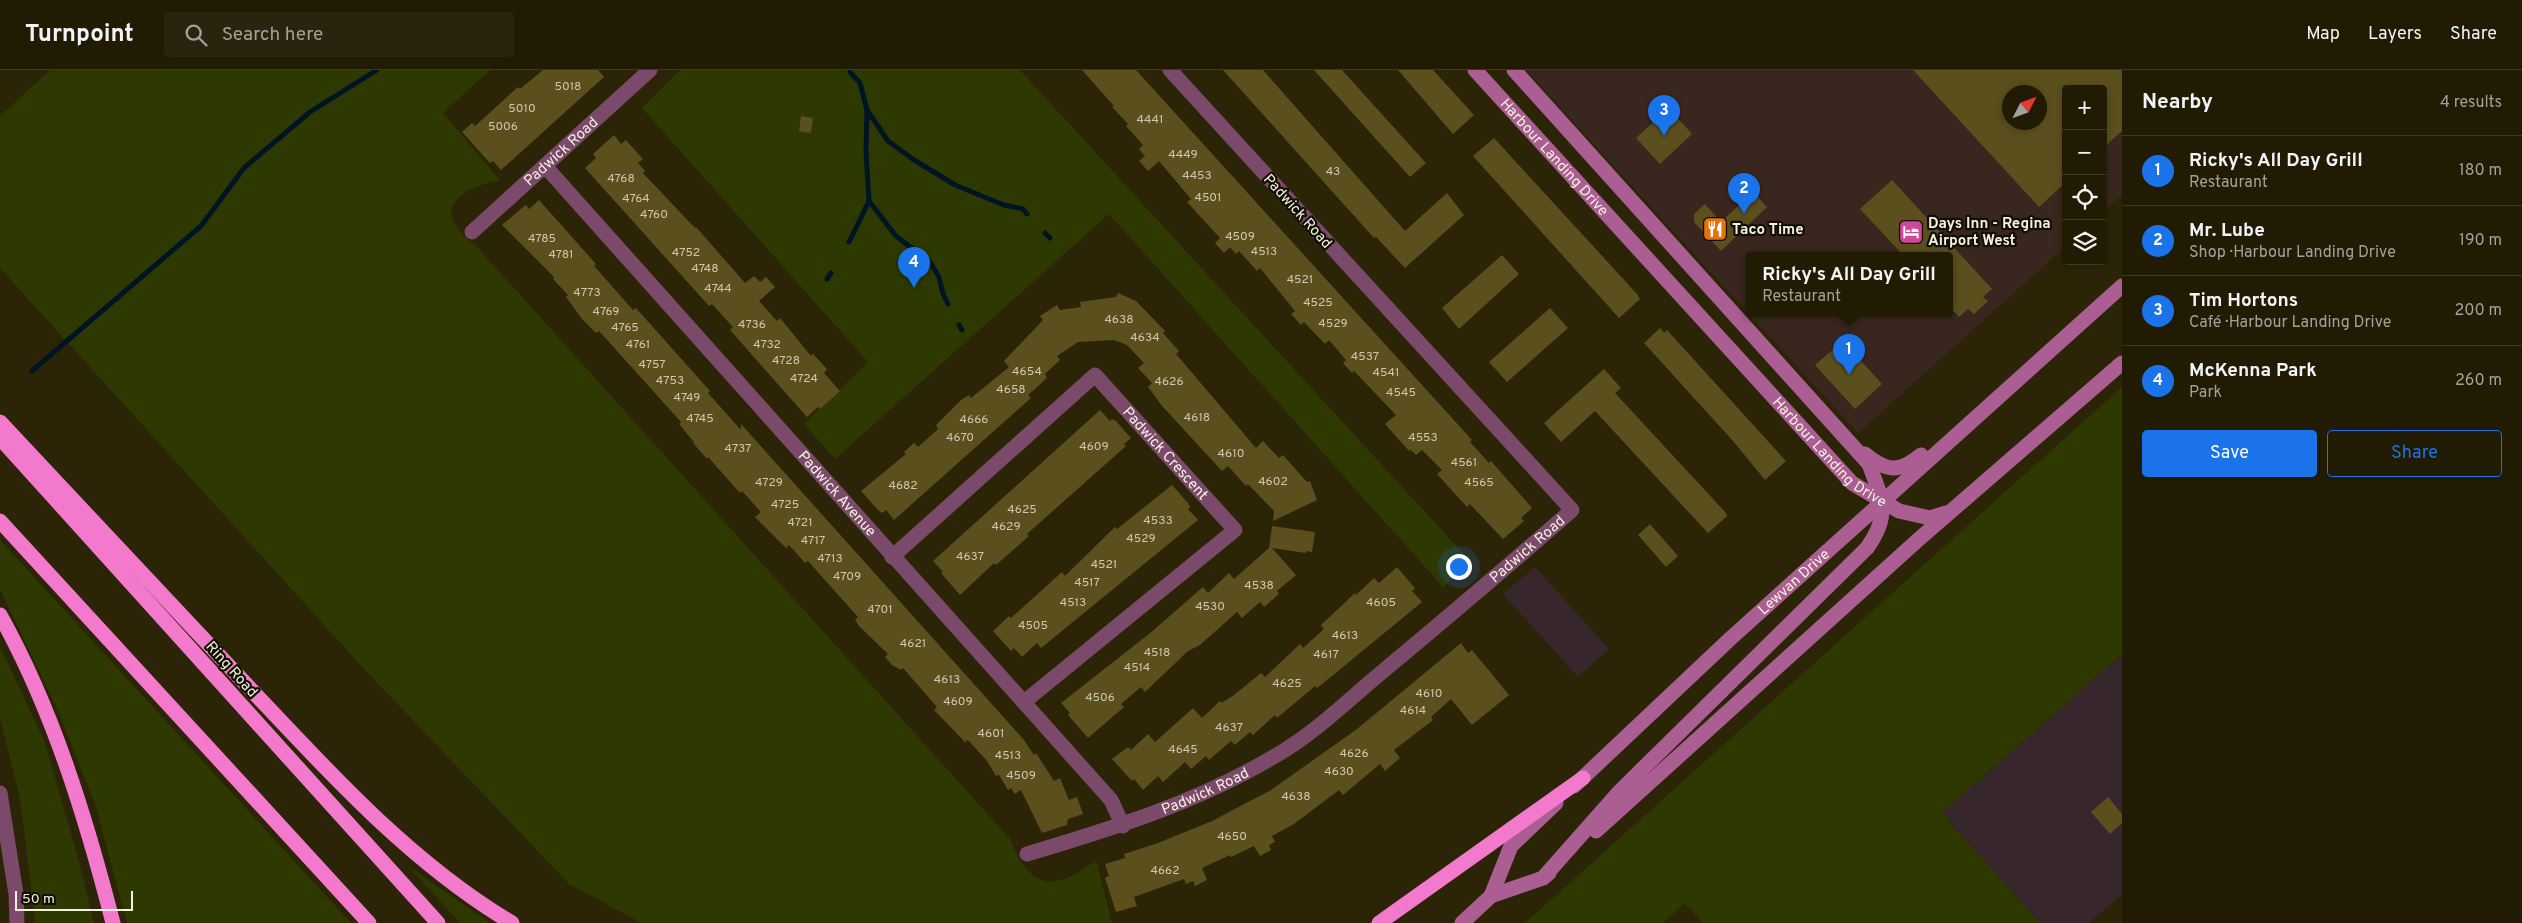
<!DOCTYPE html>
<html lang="en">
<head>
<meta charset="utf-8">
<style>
  body { margin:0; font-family:Overpass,sans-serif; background:#29240e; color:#f1f3f6 }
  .controls { position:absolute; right:15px; top:15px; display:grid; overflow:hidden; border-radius:5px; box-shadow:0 2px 8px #0003 }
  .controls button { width:45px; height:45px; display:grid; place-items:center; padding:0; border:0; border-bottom:1px solid #3e3926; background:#211b04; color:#f1f3f6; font:25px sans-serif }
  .compass { position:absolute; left:2002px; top:15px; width:45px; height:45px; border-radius:50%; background:#211b04; box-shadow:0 2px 8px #0003; rotate:48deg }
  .scale { position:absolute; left:15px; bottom:12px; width:118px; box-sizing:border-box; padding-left:5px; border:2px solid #f5f1e0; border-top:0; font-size:14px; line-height:18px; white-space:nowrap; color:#f5f1e0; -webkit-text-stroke:4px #110e03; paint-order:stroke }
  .you { position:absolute; left:1458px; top:496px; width:18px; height:18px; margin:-12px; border:4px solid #fff; border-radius:50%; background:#1a73e8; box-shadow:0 0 0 8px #1a73e833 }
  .badge { display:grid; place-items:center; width:32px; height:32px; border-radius:50%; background:#1a73e8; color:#fff; font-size:16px; font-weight:700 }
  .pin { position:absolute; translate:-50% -41px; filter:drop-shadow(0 1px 2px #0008) }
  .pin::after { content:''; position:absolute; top:26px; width:18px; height:15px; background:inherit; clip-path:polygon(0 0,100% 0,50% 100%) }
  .popup { position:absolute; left:1745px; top:182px; width:208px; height:65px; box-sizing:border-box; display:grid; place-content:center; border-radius:5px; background:#211b04; filter:drop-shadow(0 1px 4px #0005); font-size:16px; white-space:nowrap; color:#a2a19a }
  .popup b { font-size:19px; color:#f1f3f6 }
  .popup::after { content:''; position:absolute; left:50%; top:100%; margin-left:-10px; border:10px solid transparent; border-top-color:#211b04 }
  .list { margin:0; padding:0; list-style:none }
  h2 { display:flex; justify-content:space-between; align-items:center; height:65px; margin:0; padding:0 20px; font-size:21px }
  h2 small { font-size:16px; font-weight:400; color:#a2a19a }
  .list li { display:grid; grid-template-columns:32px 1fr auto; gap:15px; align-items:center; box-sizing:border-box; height:70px; padding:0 20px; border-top:1px solid #3e3926 }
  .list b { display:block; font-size:19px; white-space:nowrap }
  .list p { margin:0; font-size:16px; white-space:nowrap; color:#a2a19a }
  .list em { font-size:16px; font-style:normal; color:#a2a19a }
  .actions { display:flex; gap:10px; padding:15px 20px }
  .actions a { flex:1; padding:11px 0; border:1px solid #1a73e8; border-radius:5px; text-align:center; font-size:18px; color:#1a73e8 }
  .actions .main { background:#1a73e8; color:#fff }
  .icon { flex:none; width:28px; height:28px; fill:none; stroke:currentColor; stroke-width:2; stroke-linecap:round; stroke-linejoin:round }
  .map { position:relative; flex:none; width:2122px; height:853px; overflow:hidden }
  header { display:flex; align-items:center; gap:30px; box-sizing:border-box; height:70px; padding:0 25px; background:#211b04; border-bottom:1px solid #3e3926 }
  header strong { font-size:24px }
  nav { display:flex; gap:28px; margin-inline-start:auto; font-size:18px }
  .search { width:350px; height:45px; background:#29240e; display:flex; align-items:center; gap:12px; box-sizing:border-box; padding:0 18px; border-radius:5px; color:#a2a19a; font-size:19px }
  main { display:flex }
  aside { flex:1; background:#211b04 }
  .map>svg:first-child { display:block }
</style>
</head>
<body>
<header>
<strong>Turnpoint</strong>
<div class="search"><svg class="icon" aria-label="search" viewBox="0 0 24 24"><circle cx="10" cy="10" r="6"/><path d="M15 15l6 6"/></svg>Search here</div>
<nav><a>Map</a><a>Layers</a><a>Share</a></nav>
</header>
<main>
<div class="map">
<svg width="2122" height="853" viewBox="0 0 2122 853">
  <rect width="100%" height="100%" fill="#2c2406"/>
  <path fill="#39271f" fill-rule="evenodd" d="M1526 0H2122V125L2103 142V19H2066V176L1858 363ZM2010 22H2040V52H2010ZM1749 186H1949V244H1749Z"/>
  <g fill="#38262d">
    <polygon points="1535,497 1609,579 1578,607 1503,524"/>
    <polygon points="2122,584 2122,824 2089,853 2040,853 1942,743"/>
  </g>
  <g fill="#2d3900">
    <path d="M50 0H490L443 43 500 110C480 115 462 119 451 138 451 158 465 166 478 178L1010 769C1030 820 1054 823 1096 790L1112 853H641L569 814 365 600 0 198V46Z"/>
    <polygon points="680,0 1020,0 1471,492 1443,517 1109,144 835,389 804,354 868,292 642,38"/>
    <polygon points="2122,317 2122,584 1942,743 2040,853 1703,853 1685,833 1663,853 1525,853"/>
    <polygon points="0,470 351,853 127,853 95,734 59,643 0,519"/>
    <polygon points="0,576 45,673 80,795 94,853 35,853 21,734 0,648"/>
    <polygon points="408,796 490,853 460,853"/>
  </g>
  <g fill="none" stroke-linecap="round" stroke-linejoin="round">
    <g stroke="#001524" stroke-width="5">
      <polyline points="850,2 860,13 867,40 866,82 869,131 896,166 930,192 939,207 943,224 948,234"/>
      <polyline points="867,40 888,71 914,90 955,115 1004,135 1023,139 1027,144"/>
      <polyline points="1045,163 1050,168"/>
      <polyline points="849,172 869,131"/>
      <polyline points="827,209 831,203"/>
      <polyline points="959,255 962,260"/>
      <polyline points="32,301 201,156 244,98 310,42 377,0"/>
    </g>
  </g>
  <g fill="#5b4f1d" fill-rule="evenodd">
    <polygon points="543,0 598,0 604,7 501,100 493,91 490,93 462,62 472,53 475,56 518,17 520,19"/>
    <polygon points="1082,0 1136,0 1472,370 1470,372 1489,393 1491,391 1532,438 1521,448 1524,451 1503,469 1470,434 1467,437 1437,404 1442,400 1422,380 1416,385 1411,380 1409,381 1385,354 1396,345 1354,301 1352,303 1343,293 1346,290 1329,270 1325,274 1304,252 1301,255 1291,244 1295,241 1260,198 1257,201 1239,181 1236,184 1230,177 1224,183 1215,173 1220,168 1187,132 1191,129 1159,91 1148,101 1139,91 1145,86 1139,79 1143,75 1126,56 1128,54 1112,37 1114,36"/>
    <polygon points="1223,0 1263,0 1405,161 1447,123 1464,145 1405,198 1376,167 1374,168"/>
    <polygon points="1314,0 1342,0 1426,93 1410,107"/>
    <polygon points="1398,0 1433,0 1474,45 1453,64"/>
    <path d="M1913 0H2122V61L2103 78V19H2066V112L2039 137ZM2010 22H2040V52H2010Z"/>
    <polygon points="1669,38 1692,64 1660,94 1636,68"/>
    <polygon points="801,46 813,48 811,63 799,61"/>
    <polygon points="614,65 621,74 626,70 643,89 638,93 645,101 643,103 695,158 696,157 745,213 754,206 760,212 766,207 775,217 759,231 777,251 780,248 811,286 813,284 827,299 824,303 840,321 820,339 818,337 807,347 730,260 733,257 712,234 709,236 585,98 596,88 593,84"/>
    <polygon points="1494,68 1637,224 1640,229 1619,248 1473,86"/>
    <polygon points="1892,110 1992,219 1983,227 1988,231 1974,244 1968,239 1959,247 1949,236 1949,186 1904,186 1860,139"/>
    <polygon points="1753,122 1767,137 1721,181 1694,152 1694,144 1705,134 1721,152"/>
    <polygon points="539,130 596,194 594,196 633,240 636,238 710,321 708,323 741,360 741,354 1024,670 1034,685 1036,683 1054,711 1060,708 1069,730 1077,727 1083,744 1068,749 1067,755 1042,763 1021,720 1015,724 1011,718 1008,720 999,705 996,706 987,691 968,670 965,672 934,640 937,637 903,598 901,600 892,595 885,587 888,584 859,556 855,550 858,547 808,491 805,493 789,475 786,478 755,447 761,442 742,421 740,423 708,387 707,389 693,373 694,372 679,354 681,352 599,261 596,263 582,249 566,227 568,225 553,209 554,207 502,155 522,138 526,135 529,139"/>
    <polygon points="1502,185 1519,204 1459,259 1442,238"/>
    <polygon points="1118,223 1136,231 1165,261 1163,263 1179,281 1176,284 1256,378 1263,371 1279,388 1283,385 1307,412 1310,411 1317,430 1273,451 1274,441 1248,414 1246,416 1228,396 1222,401 1163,337 1148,317 1152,313 1138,298 1144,293 1127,275 1114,270 1078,272 1057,286 1060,290 1045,304 1047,308 1028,325 1031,328 894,450 886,440 882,443 879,441 861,421 906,384 904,382 914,373 918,377 938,359 936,355 961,330 969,325 971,328 1009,297 1004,291 1043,250 1040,246 1057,235 1060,240 1081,237 1080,232 1116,227"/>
    <polygon points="1550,238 1568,258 1507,312 1489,292"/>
    <polygon points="1660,258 1664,263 1667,260 1786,391 1765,410 1733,371 1644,273"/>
    <polygon points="1843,271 1882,314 1855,339 1815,295"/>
    <polygon points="1604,299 1621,318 1615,323 1726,443 1727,446 1708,463 1595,341 1561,372 1544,353"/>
    <polygon points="1100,340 1110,351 1112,349 1116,351 1131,368 1124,374 1126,376 1027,464 1029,466 1013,480 996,495 994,493 960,525 941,503 943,502 933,491"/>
    <polygon points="1172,415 1188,433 1190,437 1188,439 1198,450 1041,578 1037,573 1022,587 1014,578 1011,581 993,561 1009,546 1011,548 1062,502 1065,506 1115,457 1117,459"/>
    <polygon points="1650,454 1678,486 1666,497 1638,465"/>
    <polygon points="1272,456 1315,462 1312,482 1307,481 1306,483 1272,478 1296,505 1277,521 1279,524 1264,537 1260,532 1242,548 1237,542 1200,575 1188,581 1145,622 1141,617 1121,634 1124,637 1088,668 1068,645 1070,643 1061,633 1149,564 1203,517 1208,523 1229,503 1234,509 1269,478"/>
    <polygon points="1397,497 1413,516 1415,519 1412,521 1422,532 1332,606 1317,618 1315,616 1277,648 1275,645 1253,665 1250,662 1235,675 1231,671 1209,690 1206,686 1191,699 1185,692 1163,712 1158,706 1143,720 1134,709 1132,711 1112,689 1128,677 1131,680 1148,664 1155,672 1193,638 1202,648 1220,631 1222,633 1234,625 1261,603 1265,607 1300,574 1303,578 1324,559 1321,555 1355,523 1356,525 1374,508 1379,513"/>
    <polygon points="1461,573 1468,583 1472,580 1509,625 1472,655 1451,629 1431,647 1433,650 1394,680 1400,688 1385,701 1380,694 1343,725 1339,720 1294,754 1272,766 1275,772 1269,775 1271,780 1260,786 1254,776 1231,787 1230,785 1202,798 1207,810 1195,816 1193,811 1186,814 1184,809 1134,827 1137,836 1116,842 1105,808 1109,806 1105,794 1125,788 1124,784 1158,773 1212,751 1271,720 1357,659"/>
    <polygon points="2108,727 2122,744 2122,753 2110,764 2091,742"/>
  </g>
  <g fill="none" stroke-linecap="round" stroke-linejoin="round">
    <g stroke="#7b4a6b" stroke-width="15">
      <path id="s1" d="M545 96 1111 730 1123 756"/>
      <path id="s2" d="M472 162 650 0"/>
      <path id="s3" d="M892 487 1095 305 1235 460 1024 632"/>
      <polyline points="0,723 16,824 17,853"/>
      <path id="s4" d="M1027 784C1114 758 1196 733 1275 686 1312 665 1344 634 1376 607 1442 552 1507 497 1572 440L1170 0"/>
    </g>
    <g stroke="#ab5e92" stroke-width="15">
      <path id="s5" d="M1475 0 1852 413 1899 441 1930 448 1946 443"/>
      <path d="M1514 0 1869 394C1882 429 1891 445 1867 478L1620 721 1543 808"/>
      <path d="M1865 384C1887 402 1899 403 1921 385"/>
      <path id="s6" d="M1574 716 1731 568 2122 216"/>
      <polyline points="1596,761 1919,469 2122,293"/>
      <polyline points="1491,826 1511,776 1556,733"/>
      <polyline points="1462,853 1491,826 1543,808 1549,803"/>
    </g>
    <g stroke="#f279cc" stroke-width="15">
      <path d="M0 352C81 438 162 524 243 611 325 698 409 792 512 853"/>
      <polyline points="0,368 438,853"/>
      <polyline points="0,451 369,853"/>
      <path d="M0 545C53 640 86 748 113 853"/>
      <polyline points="1379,853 1583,708"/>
    </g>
  </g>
  <defs>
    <symbol id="restaurant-square" viewBox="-11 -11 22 22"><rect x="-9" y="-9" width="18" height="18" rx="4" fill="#e8710a" stroke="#110e03"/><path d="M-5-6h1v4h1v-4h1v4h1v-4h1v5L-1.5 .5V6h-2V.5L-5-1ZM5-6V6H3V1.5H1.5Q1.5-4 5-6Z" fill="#fff"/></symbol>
    <symbol id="hotel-square" viewBox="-11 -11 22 22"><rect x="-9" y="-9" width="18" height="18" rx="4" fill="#d1479c" stroke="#110e03"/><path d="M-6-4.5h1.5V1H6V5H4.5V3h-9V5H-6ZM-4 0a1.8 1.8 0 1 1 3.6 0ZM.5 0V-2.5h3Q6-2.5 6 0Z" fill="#fff"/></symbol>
  </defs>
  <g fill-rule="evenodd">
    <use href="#restaurant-square" x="1701" y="145" width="28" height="28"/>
    <use href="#hotel-square" x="1897" y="148" width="28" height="28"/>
  </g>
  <g text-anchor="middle" stroke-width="4.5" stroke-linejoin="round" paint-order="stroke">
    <g font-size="12" fill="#cec8af">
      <text x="568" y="20">5018</text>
      <text x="522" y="42">5010</text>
      <text x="1150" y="53">4441</text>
      <text x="503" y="60">5006</text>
      <text x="1183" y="88">4449</text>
      <text x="1333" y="105">43</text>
      <text x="1197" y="109">4453</text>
      <text x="621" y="112">4768</text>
      <text x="1208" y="131">4501</text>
      <text x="636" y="132">4764</text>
      <text x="654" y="148">4760</text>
      <text x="1240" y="170">4509</text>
      <text x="542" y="172">4785</text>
      <text x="1264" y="185">4513</text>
      <text x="686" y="186">4752</text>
      <text x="561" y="188">4781</text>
      <text x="705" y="202">4748</text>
      <text x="1300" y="213">4521</text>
      <text x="718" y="222">4744</text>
      <text x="587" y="226">4773</text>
      <text x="1318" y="236">4525</text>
      <text x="606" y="245">4769</text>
      <text x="1119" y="253">4638</text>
      <text x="1333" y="257">4529</text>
      <text x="752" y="258">4736</text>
      <text x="625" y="261">4765</text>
      <text x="1145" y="271">4634</text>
      <text x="638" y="278">4761</text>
      <text x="767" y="278">4732</text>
      <text x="1365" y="290">4537</text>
      <text x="786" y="294">4728</text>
      <text x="652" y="298">4757</text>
      <text x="1027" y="305">4654</text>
      <text x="1386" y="306">4541</text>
      <text x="804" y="312">4724</text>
      <text x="670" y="314">4753</text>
      <text x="1169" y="315">4626</text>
      <text x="1011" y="323">4658</text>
      <text x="1401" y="326">4545</text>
      <text x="687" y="331">4749</text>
      <text x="1197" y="351">4618</text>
      <text x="700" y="352">4745</text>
      <text x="974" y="353">4666</text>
      <text x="960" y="371">4670</text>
      <text x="1423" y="371">4553</text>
      <text x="1094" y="380">4609</text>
      <text x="738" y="382">4737</text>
      <text x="1231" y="387">4610</text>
      <text x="1464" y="396">4561</text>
      <text x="1273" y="415">4602</text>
      <text x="769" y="416">4729</text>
      <text x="1479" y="416">4565</text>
      <text x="903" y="419">4682</text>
      <text x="785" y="438">4725</text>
      <text x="1022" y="443">4625</text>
      <text x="1158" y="454">4533</text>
      <text x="800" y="456">4721</text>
      <text x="1006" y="460">4629</text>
      <text x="1141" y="472">4529</text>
      <text x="813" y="474">4717</text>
      <text x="970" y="490">4637</text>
      <text x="830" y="492">4713</text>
      <text x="1104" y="498">4521</text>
      <text x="847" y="510">4709</text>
      <text x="1087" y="516">4517</text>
      <text x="1259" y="519">4538</text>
      <text x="1073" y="536">4513</text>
      <text x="1381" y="536">4605</text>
      <text x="1210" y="540">4530</text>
      <text x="880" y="543">4701</text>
      <text x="1033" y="559">4505</text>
      <text x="1345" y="569">4613</text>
      <text x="913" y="577">4621</text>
      <text x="1157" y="586">4518</text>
      <text x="1326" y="588">4617</text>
      <text x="1137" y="601">4514</text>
      <text x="947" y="613">4613</text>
      <text x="1287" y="617">4625</text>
      <text x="1429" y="627">4610</text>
      <text x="1100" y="631">4506</text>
      <text x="958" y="635">4609</text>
      <text x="1413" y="644">4614</text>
      <text x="1229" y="661">4637</text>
      <text x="991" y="667">4601</text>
      <text x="1183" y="683">4645</text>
      <text x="1354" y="687">4626</text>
      <text x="1008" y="689">4513</text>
      <text x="1339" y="705">4630</text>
      <text x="1021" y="709">4509</text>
      <text x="1296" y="730">4638</text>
      <text x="1232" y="770">4650</text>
      <text x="1165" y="804">4662</text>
    </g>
    <g font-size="15" fill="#f5f1e0" stroke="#110e03">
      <text dy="5" stroke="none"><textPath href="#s2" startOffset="120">Padwick Road</textPath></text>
      <text dy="5" stroke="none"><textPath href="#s5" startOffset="118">Harbour Landing Drive</textPath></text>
      <text transform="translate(1298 141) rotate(48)" y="5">Padwick Road</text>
      <text dy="5" stroke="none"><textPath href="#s5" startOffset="522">Harbour Landing Drive</textPath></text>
      <text dy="5" stroke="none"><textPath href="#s3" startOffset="378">Padwick Crescent</textPath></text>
      <text dy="5" stroke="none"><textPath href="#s1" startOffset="439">Padwick Avenue</textPath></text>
      <text dy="5" stroke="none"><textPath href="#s4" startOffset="594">Padwick Road</textPath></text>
      <text dy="5" stroke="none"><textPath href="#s6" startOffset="300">Lewvan Drive</textPath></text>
      <text transform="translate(232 599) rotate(48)" y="5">Ring Road</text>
      <text dy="5" stroke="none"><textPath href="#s4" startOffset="189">Padwick Road</textPath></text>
    </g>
    <g font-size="15" font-weight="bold" fill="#f5f1e0" stroke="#110e03" text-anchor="start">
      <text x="1928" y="158">Days Inn - Regina<tspan x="1928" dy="17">Airport West</tspan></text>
      <text x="1732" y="164">Taco Time</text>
    </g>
  </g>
</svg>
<div class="controls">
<button>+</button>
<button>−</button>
<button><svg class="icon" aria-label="locate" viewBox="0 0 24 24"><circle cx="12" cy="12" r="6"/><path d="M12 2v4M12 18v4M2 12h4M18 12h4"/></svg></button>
<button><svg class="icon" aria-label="layers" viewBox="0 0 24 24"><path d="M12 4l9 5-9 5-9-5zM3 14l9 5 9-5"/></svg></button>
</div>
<svg class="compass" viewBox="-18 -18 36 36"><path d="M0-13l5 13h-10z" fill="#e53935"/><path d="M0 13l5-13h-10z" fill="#a2a19a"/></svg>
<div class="scale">50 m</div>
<div class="you"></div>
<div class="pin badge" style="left:1849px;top:305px">1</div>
<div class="popup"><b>Ricky's All Day Grill</b>Restaurant</div>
<div class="pin badge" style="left:1744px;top:144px">2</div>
<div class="pin badge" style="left:1664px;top:66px">3</div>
<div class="pin badge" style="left:914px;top:218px">4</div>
</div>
<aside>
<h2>Nearby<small>4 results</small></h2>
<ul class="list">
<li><span class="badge">1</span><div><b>Ricky's All Day Grill</b><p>Restaurant</p></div><em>180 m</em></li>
<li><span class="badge">2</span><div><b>Mr. Lube</b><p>Shop · Harbour Landing Drive</p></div><em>190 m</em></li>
<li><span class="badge">3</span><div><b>Tim Hortons</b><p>Café · Harbour Landing Drive</p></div><em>200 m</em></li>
<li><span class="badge">4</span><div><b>McKenna Park</b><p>Park</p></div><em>260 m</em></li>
</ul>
<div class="actions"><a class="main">Save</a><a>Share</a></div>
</aside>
</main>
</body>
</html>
